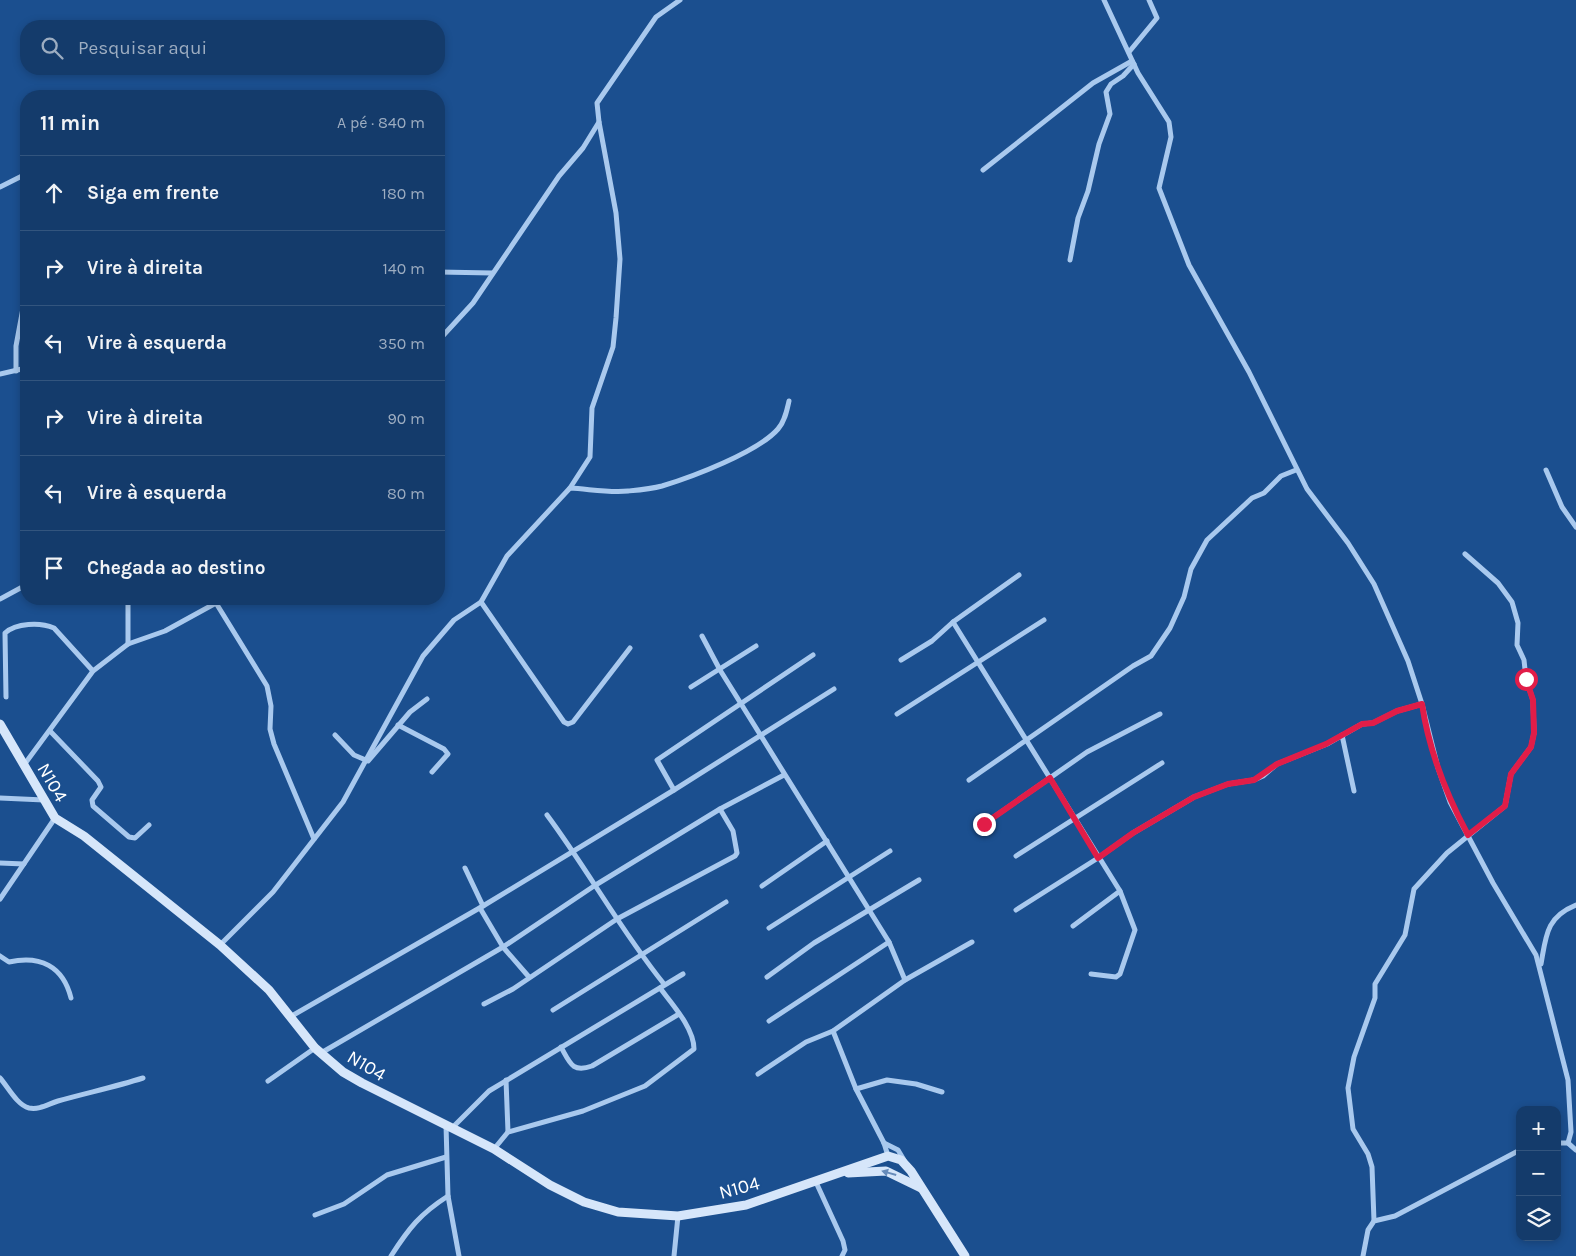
<!DOCTYPE html>
<html lang="pt">
<head>
<meta charset="utf-8">
<style>
  body { margin:0; font-family:Karla,sans-serif; background:#1d4271; color:#f1f3f6 }
  .controls { position:absolute; right:15px; bottom:15px; display:grid; overflow:hidden; border-radius:10px; box-shadow:0 2px 8px #0003 }
  .controls button { width:45px; height:45px; display:grid; place-items:center; padding:0; border:0; border-bottom:1px solid #33557e; background:#143b6b; color:#f1f3f6; font:25px sans-serif }
  .stop { position:absolute; width:15px; height:15px; margin:-11px; border:4px solid #e11d48; border-radius:50%; background:#fff }
  .stop.end { background:#e11d48; border-color:#fff; box-shadow:0 1px 5px #0008 }
  .list { margin:0; padding:0; list-style:none }
  h2 { display:flex; justify-content:space-between; align-items:center; height:65px; margin:0; padding:0 20px; font-size:21px }
  h2 small { font-size:16px; font-weight:400; color:#9dadc1 }
  .list li { display:grid; grid-template-columns:32px 1fr auto; gap:15px; align-items:center; box-sizing:border-box; height:75px; padding:0 20px; border-top:1px solid #33557e }
  .list b { display:block; font-size:19px; white-space:nowrap }
  .list em { font-size:16px; font-style:normal; color:#9dadc1 }
  .icon { flex:none; width:28px; height:28px; fill:none; stroke:currentColor; stroke-width:2; stroke-linecap:round; stroke-linejoin:round }
  .map { position:relative; flex:none; width:1576px; height:1256px; overflow:hidden }
  .search { position:absolute; background:#143b6b; box-shadow:0 2px 8px #0003; left:20px; top:20px; width:425px; height:55px; display:flex; align-items:center; gap:12px; box-sizing:border-box; padding:0 18px; border-radius:20px; color:#9dadc1; font-size:19px }
  .panel { position:absolute; background:#143b6b; box-shadow:0 2px 8px #0003; left:20px; top:90px; width:425px; height:515px; border-radius:20px }
  .map>svg:first-child { display:block }
</style>
</head>
<body>
<div class="map">
<svg width="1576" height="1256" viewBox="0 0 1576 1256">
  <rect width="100%" height="100%" fill="#1b4f8f"/>
  <g fill="none" stroke-linecap="round" stroke-linejoin="round">
    <g stroke="#a9c9ee" stroke-width="5">
      <polyline points="1104,0 1138,73 1169,122 1171,137 1159,188 1189,265 1249,372 1307,489 1348,543 1374,584 1408,661 1422,704 1438,768 1450,802 1493,883 1536,955 1568,1080 1571,1132 1568,1143"/>
      <polyline points="1129,52 1157,18 1149,0"/>
      <polyline points="159,96 166,96"/>
      <polyline points="983,170 1093,83 1132,61"/>
      <polyline points="0,187 26,174"/>
      <polyline points="1070,260 1078,218 1088,191 1099,144 1110,114 1106,92 1111,84 1123,76 1134,64"/>
      <polyline points="439,272 492,273"/>
      <polyline points="439,340 473,303 559,176 583,148 599,122 597,103 656,17 680,0"/>
      <polyline points="16,371 16,346 26,292"/>
      <polyline points="0,374 26,368"/>
      <polyline points="1546,470 1562,507 1576,527"/>
      <polyline points="570,488 590,457 592,408 613,347 616,318 620,259 616,213 599,122"/>
      <polyline points="1019,575 953,622 1120,891 1135,930 1120,974 1116,977 1091,974"/>
      <polyline points="0,599 26,585"/>
      <polyline points="481,602 564,722 568,724 573,722 630,648"/>
      <polyline points="216,603 267,686 271,706 270,729 274,744 314,839"/>
      <polyline points="702,636 720,670 889,942 905,980"/>
      <polyline points="128,644 128,599"/>
      <polyline points="901,660 932,641 953,622"/>
      <polyline points="691,687 756,646"/>
      <path d="M6 697 5 633C16 623 40 622 54 628L93 671"/>
      <polyline points="897,714 1044,620"/>
      <polyline points="398,725 444,749 448,754 432,772"/>
      <polyline points="50,731 98,781 101,787 92,800 93,806 129,837 135,838 149,825"/>
      <polyline points="335,735 354,755 368,761 410,712 427,699"/>
      <polyline points="1342,735 1354,791"/>
      <polyline points="24,765 93,671 128,644 165,631 216,603 220,599"/>
      <polyline points="969,780 1133,666 1151,656 1170,628 1184,597 1191,569 1207,540 1252,498 1264,493 1281,476 1296,470"/>
      <polyline points="674,790 657,760 813,655"/>
      <polyline points="0,798 44,800"/>
      <path d="M547 815C588 870 621 931 664 984"/>
      <polyline points="984,824 1087,752 1160,714"/>
      <polyline points="1016,856 1162,763"/>
      <polyline points="0,863 24,864"/>
      <polyline points="465,868 483,906"/>
      <polyline points="762,886 827,841"/>
      <polyline points="0,899 55,818"/>
      <polyline points="480,908 503,947 529,977"/>
      <polyline points="1016,910 1098,858 1133,833 1194,797 1228,784 1254,780 1263,776 1277,764 1327,744 1362,724 1373,723 1397,711 1422,704"/>
      <polyline points="1073,926 1120,891"/>
      <polyline points="769,928 890,851"/>
      <path d="M220 945 273 892 343 802 423 656 454 620 481 602 507 556 570 488C589 489 609 493 628 491 639 490 651 489 662 486 692 477 758 452 778 429 785 421 787 410 789 401"/>
      <path d="M0 956 9 962C40 955 63 966 71 998"/>
      <path d="M1541 964C1546 936 1546 917 1576 905"/>
      <polyline points="767,977 814,943 919,880"/>
      <polyline points="484,1004 513,989 617,919 735,856 737,853 733,831 720,809"/>
      <polyline points="553,1010 726,902"/>
      <polyline points="290,1017 483,906 674,790 834,689"/>
      <polyline points="769,1021 889,942"/>
      <polyline points="833,1031 856,1089 884,1143 888,1156"/>
      <path d="M561 1047C570 1063 572 1073 592 1066L679 1014"/>
      <polyline points="321,1053 503,947 594,886 720,809 784,775"/>
      <polyline points="758,1074 806,1042 833,1031 905,980 972,942"/>
      <path d="M0 1078C8 1087 17 1105 29 1108 40 1110 48 1104 58 1101 86 1093 115 1087 143 1078"/>
      <polyline points="506,1080 508,1132"/>
      <polyline points="268,1081 315,1048"/>
      <polyline points="856,1089 887,1080 916,1084 942,1092"/>
      <polyline points="446,1125 448,1196 459,1256"/>
      <polyline points="452,1128 489,1091 683,974"/>
      <polyline points="884,1143 898,1150 904,1160"/>
      <polyline points="1557,1143 1568,1143 1576,1150"/>
      <path d="M494 1149 508 1132 583 1111 645 1086 694 1049C694 1028 672 1004 660 988"/>
      <polyline points="815,1180 843,1241 845,1250 842,1256"/>
      <polyline points="315,1215 344,1204 387,1175 446,1157"/>
      <polyline points="1374,1221 1372,1167 1368,1154 1353,1129 1348,1088 1354,1057 1375,998 1375,984 1405,935 1414,889 1447,853 1505,806 1511,774 1531,747 1534,733 1533,700 1526,679 1524,660 1517,645 1518,623 1512,602 1498,583 1465,554"/>
      <path d="M391 1256C409 1228 420 1214 448 1196"/>
      <polyline points="674,1256 678,1216"/>
      <polyline points="1363,1256 1368,1230 1374,1221 1395,1216 1520,1150"/>
    </g>
    <g stroke="#d6e6fa" stroke-width="9">
      <polyline points="0,724 55,818 84,836 220,945 269,990 315,1048 343,1072 362,1083 494,1149 550,1185 584,1202 618,1212 678,1216 746,1205 888,1156 901,1160 911,1171 965,1256"/>
      <polyline points="848,1173 886,1171 921,1188"/>
    </g>
  </g>
  <defs><path id="oneway-solid" d="M-6-.8H1V-3.2L6.5 0L1 3.2V.8H-6Z" transform="scale(1.25)"/></defs>
  <use fill="#668bba" href="#oneway-solid" transform="translate(889 1173) rotate(-164)"/>
  <g fill="none" stroke-linecap="round" stroke-linejoin="round">
    <path stroke="#e11d48" stroke-width="6" d="M984 824 1050 778 1098 858 1133 833 1194 797 1228 784 1254 780 1277 764 1326 744 1362 724 1373 723 1397 711 1422 704C1429 751 1446 794 1468 835L1505 806 1511 774 1531 747 1534 733 1533 700 1526 679"/>
  </g>
  <g text-anchor="middle" stroke-width="4" stroke-linejoin="round" paint-order="stroke">
    <g font-size="19" fill="#fff" stroke="#1b4f8f">
      <text transform="translate(53 782) rotate(60)" y="7">N104</text>
      <text transform="translate(367 1065) rotate(31)" y="7">N104</text>
      <text transform="translate(739 1187) rotate(-15)" y="7">N104</text>
    </g>
  </g>
</svg>
<div class="controls">
<button>+</button>
<button>−</button>
<button><svg class="icon" aria-label="layers" viewBox="0 0 24 24"><path d="M12 4l9 5-9 5-9-5zM3 14l9 5 9-5"/></svg></button>
</div>
<div class="stop" style="left:1526px;top:679px"></div>
<div class="stop end" style="left:984px;top:824px"></div>
<div class="search"><svg class="icon" aria-label="search" viewBox="0 0 24 24"><circle cx="10" cy="10" r="6"/><path d="M15 15l6 6"/></svg>Pesquisar aqui</div>
<section class="panel">
<h2>11 min<small>A pé · 840 m</small></h2>
<ul class="list">
<li><svg class="icon" aria-label="ahead" viewBox="0 0 24 24"><path d="M12 20V5M6 11l6-6 6 6"/></svg><div><b>Siga em frente</b></div><em>180 m</em></li>
<li><svg class="icon" aria-label="right" viewBox="0 0 24 24"><path d="M7 20v-9h11M14 6l5 5-5 5"/></svg><div><b>Vire à direita</b></div><em>140 m</em></li>
<li><svg class="icon" aria-label="left" viewBox="0 0 24 24"><path d="M17 20v-9H6M10 6l-5 5 5 5"/></svg><div><b>Vire à esquerda</b></div><em>350 m</em></li>
<li><svg class="icon" aria-label="right" viewBox="0 0 24 24"><path d="M7 20v-9h11M14 6l5 5-5 5"/></svg><div><b>Vire à direita</b></div><em>90 m</em></li>
<li><svg class="icon" aria-label="left" viewBox="0 0 24 24"><path d="M17 20v-9H6M10 6l-5 5 5 5"/></svg><div><b>Vire à esquerda</b></div><em>80 m</em></li>
<li><svg class="icon" aria-label="arrive" viewBox="0 0 24 24"><path d="M6 21V4h12l-3 4 3 4H6"/></svg><div><b>Chegada ao destino</b></div></li>
</ul>
</section>
</div>
</body>
</html>
